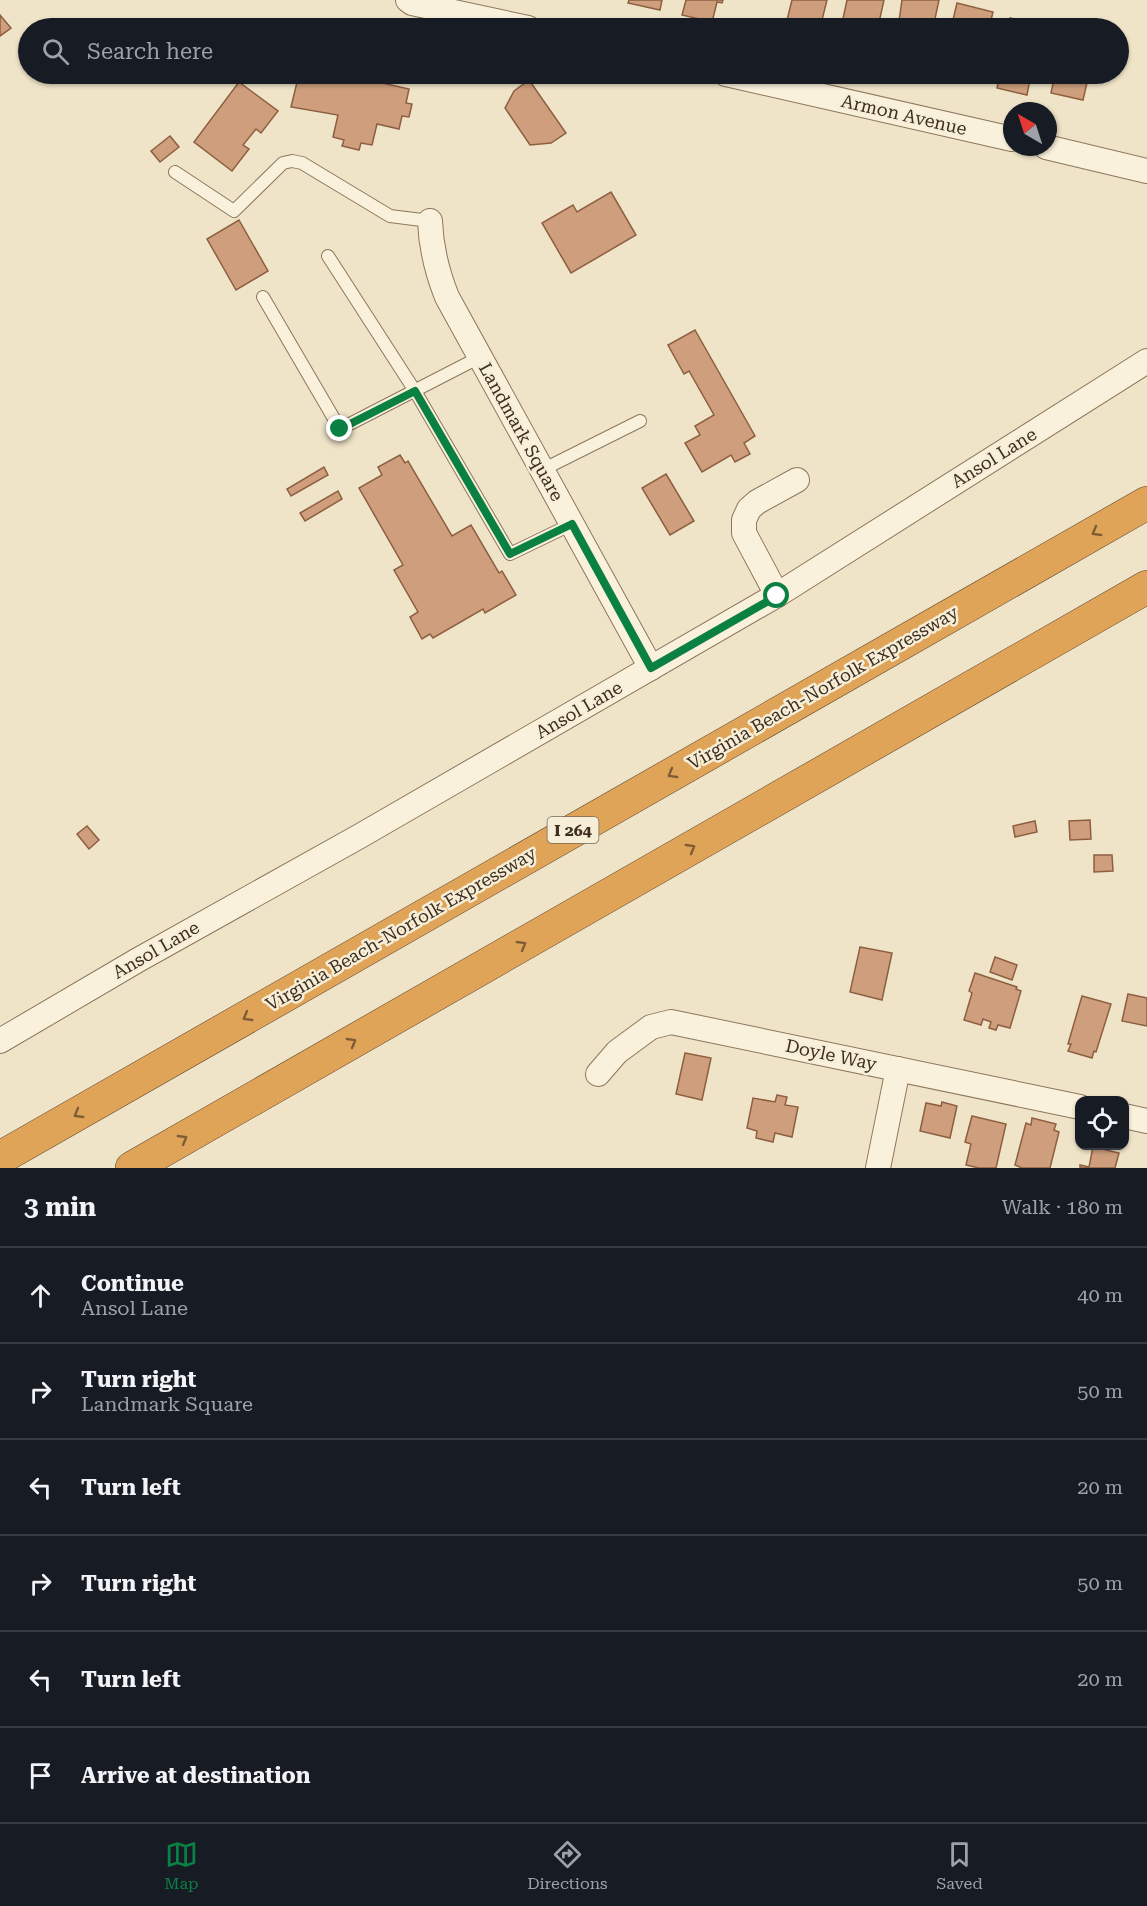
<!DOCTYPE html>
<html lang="en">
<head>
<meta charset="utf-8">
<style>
  body { margin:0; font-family:"Roboto Serif",serif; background:#20242c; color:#f1f3f6 }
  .controls { position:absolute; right:18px; bottom:18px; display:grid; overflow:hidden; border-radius:12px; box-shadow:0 2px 4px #0004 }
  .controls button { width:54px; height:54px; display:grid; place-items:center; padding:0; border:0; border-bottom:2px solid #363941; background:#171b24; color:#f1f3f6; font:30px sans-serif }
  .compass { position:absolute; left:1003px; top:102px; width:54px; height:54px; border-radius:50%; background:#171b24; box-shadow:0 2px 4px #0004; rotate:321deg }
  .stop { position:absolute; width:18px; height:18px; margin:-14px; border:4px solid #0b8043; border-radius:50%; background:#fff }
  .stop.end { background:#0b8043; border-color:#fff; box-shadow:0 2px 6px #0008 }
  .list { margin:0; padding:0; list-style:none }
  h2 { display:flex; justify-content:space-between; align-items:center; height:78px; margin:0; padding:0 24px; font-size:26px }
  h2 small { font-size:20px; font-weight:400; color:#9ea1a6 }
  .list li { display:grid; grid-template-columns:39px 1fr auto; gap:18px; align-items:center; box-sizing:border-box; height:96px; padding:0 24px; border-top:2px solid #363941 }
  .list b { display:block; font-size:22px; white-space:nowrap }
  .list p { margin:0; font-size:20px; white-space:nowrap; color:#9ea1a6 }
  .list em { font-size:20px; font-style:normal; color:#9ea1a6 }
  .icon { flex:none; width:33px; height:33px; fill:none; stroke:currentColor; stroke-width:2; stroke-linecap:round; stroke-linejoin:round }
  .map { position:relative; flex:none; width:1147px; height:1168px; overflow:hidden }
  .search { position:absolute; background:#171b24; box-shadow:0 2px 4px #0004; left:18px; right:18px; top:18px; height:66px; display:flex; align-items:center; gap:15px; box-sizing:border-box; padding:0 21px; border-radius:33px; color:#9ea1a6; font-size:22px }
  .sheet { height:654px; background:#171b24 }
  nav { display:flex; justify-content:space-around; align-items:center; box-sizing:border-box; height:84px; border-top:2px solid #363941; background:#171b24; font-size:16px; color:#9ea1a6 }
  nav a { display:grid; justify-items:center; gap:3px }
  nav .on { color:#0b8043 }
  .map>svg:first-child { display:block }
</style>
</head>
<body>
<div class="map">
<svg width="1147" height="1168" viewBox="0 0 1147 1168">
  <rect width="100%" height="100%" fill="#f0e4c8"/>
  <g fill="#cf9f7d" stroke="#8d5f41" stroke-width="1.5">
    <polygon points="629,0 662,0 660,10 628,3"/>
    <polygon points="686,0 723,0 722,3 717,2 712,22 682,15"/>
    <polygon points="792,0 827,0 820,28 785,28"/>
    <polygon points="847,0 884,0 878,27 874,26 873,28 841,28"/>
    <polygon points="902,0 939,0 933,28 898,28"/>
    <polygon points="957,3 993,12 989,28 951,28"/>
    <polygon points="0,15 11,28 0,36"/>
    <polygon points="1010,18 1045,25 1045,28 1008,28"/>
    <polygon points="299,74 343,74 409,89 406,103 412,104 409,117 402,116 399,129 377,124 372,145 361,143 359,150 342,146 344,140 333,137 338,115 291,107"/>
    <polygon points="944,74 975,74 973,82 944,76"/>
    <polygon points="1000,74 1031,74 1027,95 997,88"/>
    <polygon points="1055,74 1089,74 1083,100 1051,93"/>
    <polygon points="529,80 566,133 551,143 530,145 505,108 514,91"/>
    <polygon points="239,82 278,111 261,133 256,129 243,145 249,149 232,171 194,142"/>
    <polygon points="170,136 179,147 160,162 151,151"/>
    <polygon points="611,192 636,235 571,273 542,223 573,205 577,212"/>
    <polygon points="239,220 268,271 236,290 207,239"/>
    <polygon points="695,330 755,436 744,443 750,454 735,462 731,455 702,472 685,443 700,435 695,426 714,415 689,371 684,374 668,345"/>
    <polygon points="400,455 405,463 408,461 452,536 471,525 499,573 502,571 516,595 485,613 483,609 433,638 430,634 422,639 410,617 418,612 394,570 403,565 359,488 382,475 378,467"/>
    <polygon points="324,467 328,475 291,496 287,489"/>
    <polygon points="666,474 694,521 670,535 642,488"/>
    <polygon points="338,491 342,499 305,521 300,513"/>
    <polygon points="1090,820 1091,839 1070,840 1069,821"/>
    <polygon points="1035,821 1037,832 1015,837 1013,826"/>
    <polygon points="87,826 99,840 89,849 77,834"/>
    <polygon points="1094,855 1112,855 1113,871 1094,872"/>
    <polygon points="860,947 892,953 882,1000 850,992"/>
    <polygon points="995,957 1017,965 1012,980 990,972"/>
    <polygon points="975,973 1017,987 1016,989 1021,991 1010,1028 998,1025 996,1030 989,1028 991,1022 983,1019 981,1025 964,1020 972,993 969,991"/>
    <polygon points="1128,994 1147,998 1147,1026 1122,1021"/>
    <polygon points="1082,996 1111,1004 1096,1052 1094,1051 1092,1058 1068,1051 1071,1044 1068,1044"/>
    <polygon points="685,1053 711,1058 702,1100 676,1094"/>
    <polygon points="777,1095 787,1097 785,1105 798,1107 792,1137 775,1133 773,1142 756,1138 757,1131 747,1128 753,1098 775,1102"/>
    <polygon points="942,1102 957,1106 950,1138 920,1131 926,1103 941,1106"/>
    <polygon points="972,1116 1006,1124 996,1168 979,1168 966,1165 971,1144 965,1142"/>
    <polygon points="1032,1118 1056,1124 1054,1130 1059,1132 1050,1168 1022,1168 1015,1165 1026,1123 1031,1125"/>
    <polygon points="1093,1147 1119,1153 1115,1168 1080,1168 1080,1165 1089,1167"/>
  </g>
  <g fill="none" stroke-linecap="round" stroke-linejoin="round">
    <defs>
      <g id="service">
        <polyline points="175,172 234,211 283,163 292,161 302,163 390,216 430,221"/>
        <polyline points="328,256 415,391 510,554 572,524"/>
        <polyline points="263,297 340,429 480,357"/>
        <polyline points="542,470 640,421"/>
      </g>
      <g id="minor">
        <polyline points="408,0 412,3 528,28"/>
        <polyline points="726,74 1012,139"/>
        <polyline points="1046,147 1147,171"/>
        <path d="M430 221C431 248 437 272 447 297L651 668"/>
        <polyline points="777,595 744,533 744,520 749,509 757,502 797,480"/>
        <polyline points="0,1041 138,960 360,836 777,595 1147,361"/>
        <polyline points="598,1074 617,1052 651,1027 671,1022 1080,1107"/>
        <polyline points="1124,1116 1147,1121"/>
        <polyline points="878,1168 898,1069"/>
      </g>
      <g id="motorway">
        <polyline points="0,1158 1147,503"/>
        <polyline points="132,1168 1147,587"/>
      </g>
    </defs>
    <use href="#service" stroke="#8d765c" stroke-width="14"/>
    <use href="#minor" stroke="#8d765c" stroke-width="26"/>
    <use href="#motorway" stroke="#5b4430" stroke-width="34"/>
    <use href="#service" stroke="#faf1dc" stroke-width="12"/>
    <use href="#minor" stroke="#faf1dc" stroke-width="24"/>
    <use href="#motorway" stroke="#e0a458" stroke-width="33"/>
  </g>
  <defs><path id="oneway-chevron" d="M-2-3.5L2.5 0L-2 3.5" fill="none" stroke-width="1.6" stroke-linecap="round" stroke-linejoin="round" transform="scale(1.5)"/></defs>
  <g stroke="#7e5d36">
    <use href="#oneway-chevron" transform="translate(1096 532) rotate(150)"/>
    <use href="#oneway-chevron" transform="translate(672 774) rotate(150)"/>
    <use href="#oneway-chevron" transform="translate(691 848) rotate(-30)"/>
    <use href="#oneway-chevron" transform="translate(522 945) rotate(-30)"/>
    <use href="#oneway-chevron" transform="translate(247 1017) rotate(150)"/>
    <use href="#oneway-chevron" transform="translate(352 1042) rotate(-30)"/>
    <use href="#oneway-chevron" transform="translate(78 1114) rotate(150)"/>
    <use href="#oneway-chevron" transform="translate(183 1139) rotate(-30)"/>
  </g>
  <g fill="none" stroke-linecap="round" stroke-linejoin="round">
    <polyline stroke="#0b8043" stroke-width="8" points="340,429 415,391 510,554 572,524 651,668 777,596"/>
  </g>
  <g text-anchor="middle" stroke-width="5" stroke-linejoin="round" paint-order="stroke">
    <rect fill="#f7eed8" stroke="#756857" stroke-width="1.5" x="547.5" y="817" width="51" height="26" rx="4.5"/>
    <g font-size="16" font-weight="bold" fill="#3d2e20">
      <text x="573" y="836">I 264</text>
    </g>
    <g font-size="18" fill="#3d2e20" stroke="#f7eed8">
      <text transform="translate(904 115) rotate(13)" y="6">Armon Avenue</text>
      <text transform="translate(521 432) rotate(61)" y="6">Landmark Square</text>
      <text transform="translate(994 458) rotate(-32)" y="6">Ansol Lane</text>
      <text transform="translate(823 688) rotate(-30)" y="6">Virginia Beach-Norfolk Expressway</text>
      <text transform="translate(579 710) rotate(-30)" y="6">Ansol Lane</text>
      <text transform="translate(401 929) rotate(-30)" y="6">Virginia Beach-Norfolk Expressway</text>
      <text transform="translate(156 950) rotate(-30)" y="6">Ansol Lane</text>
      <text transform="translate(831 1055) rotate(12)" y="6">Doyle Way</text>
    </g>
  </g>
</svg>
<div class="controls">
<button><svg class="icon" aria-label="locate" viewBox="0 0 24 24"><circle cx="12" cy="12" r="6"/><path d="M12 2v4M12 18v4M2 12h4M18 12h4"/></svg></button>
</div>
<svg class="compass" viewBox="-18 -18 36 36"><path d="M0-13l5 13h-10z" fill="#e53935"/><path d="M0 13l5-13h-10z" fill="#9ea1a6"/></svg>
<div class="stop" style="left:777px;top:596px"></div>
<div class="stop end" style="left:340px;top:429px"></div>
<div class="search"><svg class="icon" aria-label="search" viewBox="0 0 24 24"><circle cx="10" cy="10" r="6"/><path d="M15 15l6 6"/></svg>Search here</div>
</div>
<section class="sheet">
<h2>3 min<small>Walk · 180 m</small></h2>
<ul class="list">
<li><svg class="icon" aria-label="ahead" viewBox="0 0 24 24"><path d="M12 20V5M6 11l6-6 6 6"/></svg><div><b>Continue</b><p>Ansol Lane</p></div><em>40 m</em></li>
<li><svg class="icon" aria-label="right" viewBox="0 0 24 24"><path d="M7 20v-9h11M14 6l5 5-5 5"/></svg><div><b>Turn right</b><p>Landmark Square</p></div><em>50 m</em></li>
<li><svg class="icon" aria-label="left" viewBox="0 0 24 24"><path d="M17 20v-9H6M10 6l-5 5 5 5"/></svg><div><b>Turn left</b></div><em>20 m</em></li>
<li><svg class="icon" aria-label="right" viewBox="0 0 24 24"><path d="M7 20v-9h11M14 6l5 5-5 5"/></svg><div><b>Turn right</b></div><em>50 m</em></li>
<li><svg class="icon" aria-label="left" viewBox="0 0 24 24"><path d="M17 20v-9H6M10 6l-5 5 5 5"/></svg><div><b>Turn left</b></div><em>20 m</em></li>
<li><svg class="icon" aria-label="arrive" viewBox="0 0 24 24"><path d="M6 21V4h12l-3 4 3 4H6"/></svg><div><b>Arrive at destination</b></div></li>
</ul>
</section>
<nav>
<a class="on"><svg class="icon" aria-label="map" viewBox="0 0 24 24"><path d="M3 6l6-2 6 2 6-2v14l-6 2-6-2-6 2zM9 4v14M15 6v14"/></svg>Map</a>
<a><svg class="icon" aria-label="directions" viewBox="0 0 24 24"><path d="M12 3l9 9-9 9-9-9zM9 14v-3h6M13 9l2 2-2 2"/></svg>Directions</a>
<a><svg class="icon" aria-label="saved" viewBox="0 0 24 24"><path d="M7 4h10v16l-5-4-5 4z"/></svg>Saved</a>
</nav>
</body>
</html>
